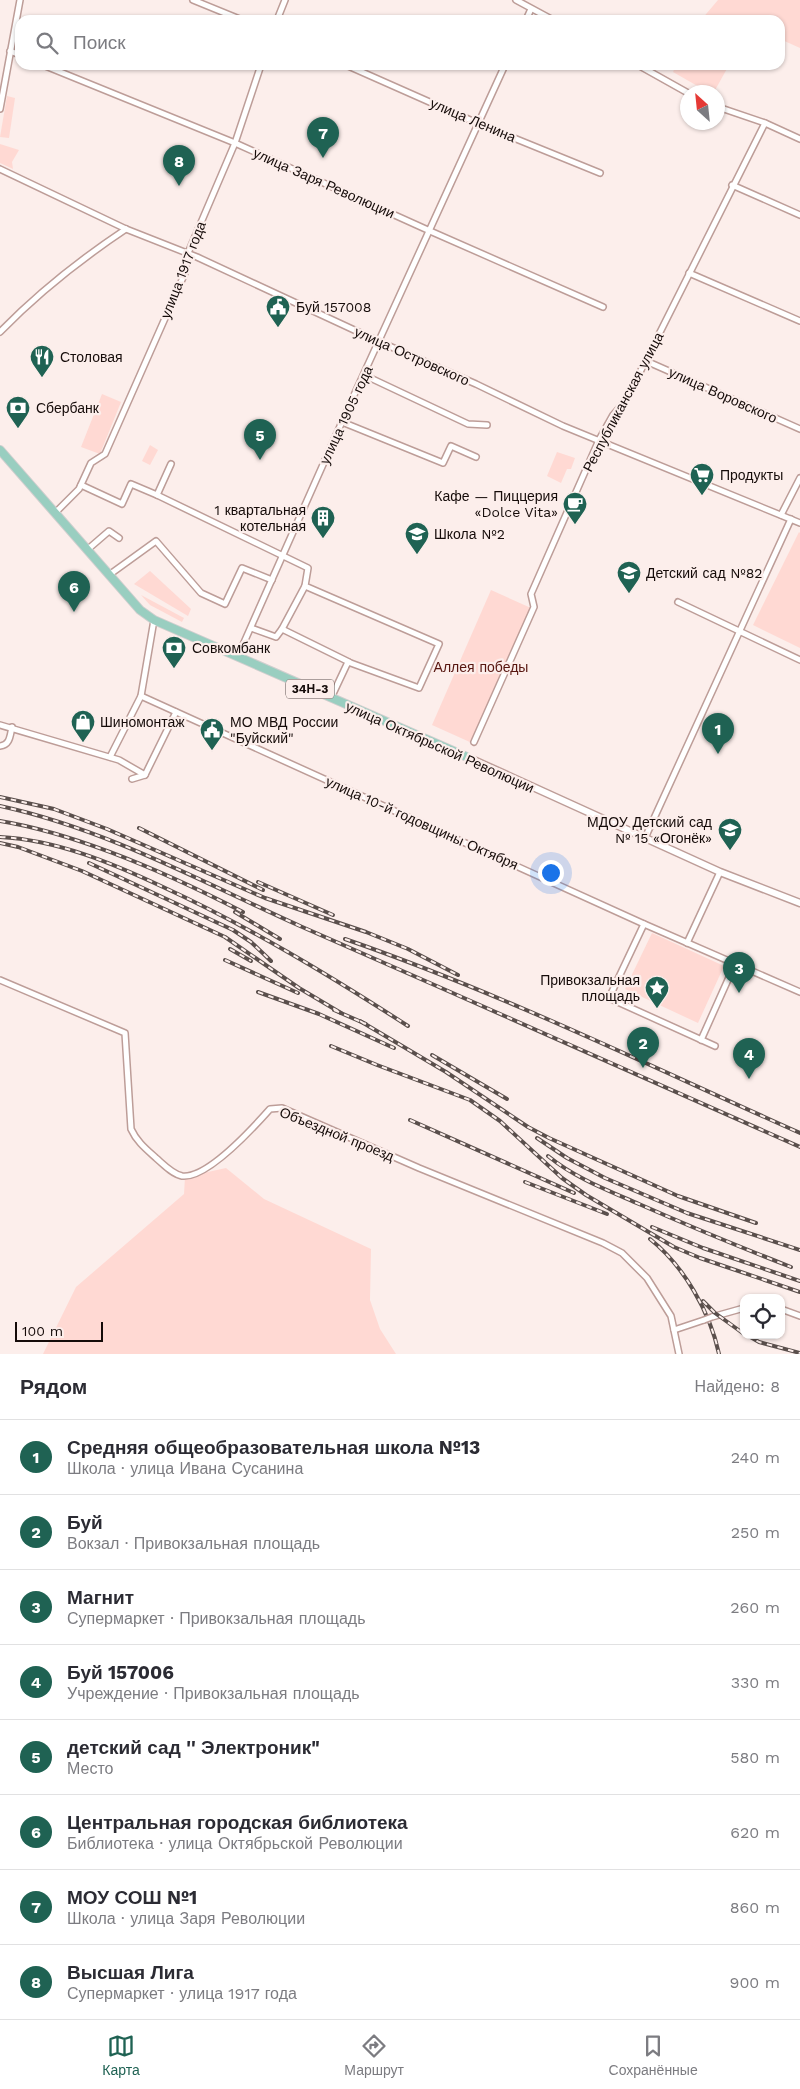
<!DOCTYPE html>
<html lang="ru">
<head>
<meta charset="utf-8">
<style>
  body { margin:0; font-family:"Work Sans",sans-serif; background:#f7f7f7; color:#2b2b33 }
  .controls { position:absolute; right:15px; bottom:15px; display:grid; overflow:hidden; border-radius:10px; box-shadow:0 1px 4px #0004 }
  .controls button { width:45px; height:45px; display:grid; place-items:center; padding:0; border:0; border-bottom:1px solid #e1e1e2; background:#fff; color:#2b2b33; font:25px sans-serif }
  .compass { position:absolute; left:680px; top:85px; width:45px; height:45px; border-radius:50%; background:#fff; box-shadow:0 1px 4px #0004; rotate:333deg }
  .scale { position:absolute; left:15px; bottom:12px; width:88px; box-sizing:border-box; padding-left:5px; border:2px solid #150b09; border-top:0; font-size:14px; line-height:18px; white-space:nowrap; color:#150b09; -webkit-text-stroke:4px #fceeeb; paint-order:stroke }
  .you { position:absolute; left:550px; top:872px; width:18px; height:18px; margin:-12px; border:4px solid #fff; border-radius:50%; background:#1a73e8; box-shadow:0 0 0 8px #1a73e833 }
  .badge { display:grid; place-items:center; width:32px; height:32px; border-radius:50%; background:#1f6253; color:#fff; font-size:16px; font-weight:700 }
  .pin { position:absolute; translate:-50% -41px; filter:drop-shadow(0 1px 2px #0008) }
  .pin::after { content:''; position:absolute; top:26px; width:18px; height:15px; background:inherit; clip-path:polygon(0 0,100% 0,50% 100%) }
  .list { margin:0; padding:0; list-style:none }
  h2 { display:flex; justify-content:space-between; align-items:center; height:65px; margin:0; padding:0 20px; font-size:21px }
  h2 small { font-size:16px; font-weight:400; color:#7c7c81 }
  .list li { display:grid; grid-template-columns:32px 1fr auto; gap:15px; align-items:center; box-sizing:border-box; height:75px; padding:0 20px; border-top:1px solid #e1e1e2 }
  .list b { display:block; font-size:19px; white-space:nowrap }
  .list p { margin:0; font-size:16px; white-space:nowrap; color:#7c7c81 }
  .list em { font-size:16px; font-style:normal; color:#7c7c81 }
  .icon { flex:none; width:28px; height:28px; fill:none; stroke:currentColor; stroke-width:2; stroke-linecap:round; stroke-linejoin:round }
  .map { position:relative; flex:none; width:800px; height:1354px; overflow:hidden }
  .search { position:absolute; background:#fff; box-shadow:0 1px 4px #0004; left:15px; right:15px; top:15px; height:55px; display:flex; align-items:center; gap:12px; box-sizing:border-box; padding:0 18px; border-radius:15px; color:#7c7c81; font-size:19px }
  .sheet { height:665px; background:#fff }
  nav { display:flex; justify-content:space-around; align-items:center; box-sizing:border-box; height:70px; border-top:1px solid #e1e1e2; background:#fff; font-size:14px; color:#7c7c81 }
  nav a { display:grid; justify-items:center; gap:2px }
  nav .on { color:#1f6253 }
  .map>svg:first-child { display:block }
</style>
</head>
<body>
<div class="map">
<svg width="800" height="1354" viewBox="0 0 800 1354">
  <rect width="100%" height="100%" fill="#fceeeb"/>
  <g fill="#ffd9d3">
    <polygon points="718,0 800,0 800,48 780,39 780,20 701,20"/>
    <polygon points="676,65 729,65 714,92 708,92 673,72"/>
    <polygon points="7,96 15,98 9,138 0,137"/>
    <polygon points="0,144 19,150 12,162 13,169 0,163"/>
    <polygon points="102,394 121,402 100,454 81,447"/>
    <polygon points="150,445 158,450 150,465 142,461"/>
    <polygon points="557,452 575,458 571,469 567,469 561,483 547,476"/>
    <polygon points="799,532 800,533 800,648 753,625"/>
    <polygon points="150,571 191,609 188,616 134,584"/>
    <polygon points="491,590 531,608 472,743 432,725"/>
    <polygon points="141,595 184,618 182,622 150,605"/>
    <polygon points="652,933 724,966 698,1023 625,989"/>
    <polygon points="226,1168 264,1199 371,1249 370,1300 380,1329 396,1354 43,1354 76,1287 184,1194 185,1177"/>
  </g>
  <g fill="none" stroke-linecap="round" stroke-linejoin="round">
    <defs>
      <g id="minor">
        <polyline points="193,0 242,20"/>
        <polyline points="516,0 553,20"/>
        <polyline points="277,20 285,0"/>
        <polyline points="526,20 531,9"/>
        <polyline points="10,51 20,55"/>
        <polyline points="43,65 235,143 430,231 603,307"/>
        <polyline points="346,65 477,123 600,173"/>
        <polyline points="638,65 688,93"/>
        <polyline points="718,107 765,123 800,139"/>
        <polyline points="0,109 20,0"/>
        <polyline points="0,169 126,229 197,257 380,342 476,384 563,426 800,523"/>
        <polyline points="732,185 800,215"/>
        <polyline points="689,273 800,321"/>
        <path d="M0 332C38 293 81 259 126 229"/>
        <polyline points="646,361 800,429"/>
        <polyline points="364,375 468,424 487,425"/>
        <polyline points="342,422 443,463 451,446 476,457"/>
        <polyline points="81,485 122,504 131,484 157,495 308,568 305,586 439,644 419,688 348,662 331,698"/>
        <polyline points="157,495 171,464"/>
        <polyline points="55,513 79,489 91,463 105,454 185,273 188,253 235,143 261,65"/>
        <polyline points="781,515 800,478"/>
        <polyline points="87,550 109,531 119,538"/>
        <polyline points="109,575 156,541 201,593 225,604 242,568 272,580"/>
        <polyline points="678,602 800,660"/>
        <polyline points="251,628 276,637 282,629 349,662"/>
        <polyline points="282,629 305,586"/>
        <polyline points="238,656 349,406 505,65"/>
        <polyline points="141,696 644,924 800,992"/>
        <polyline points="0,725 119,760 145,775"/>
        <polyline points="474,742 534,607 531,594 599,440 613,415 626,400 765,123"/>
        <path d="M0 746C10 745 10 736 12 727"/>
        <polyline points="110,757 141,696 154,620"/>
        <polyline points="132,779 145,775 176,712"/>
        <polyline points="645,838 791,519"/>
        <polyline points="644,924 609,998 715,1046"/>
        <polyline points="687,943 720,872"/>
        <path d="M0 980 125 1033 131 1129C137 1142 146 1149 156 1158 163 1164 172 1174 182 1176 207 1179 254 1127 270 1109L282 1108 419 1168 603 1243 622 1253 647 1278 671 1316 679 1354"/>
        <polyline points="701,1040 735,964"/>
        <polyline points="781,1309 800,1316"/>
        <polyline points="712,1317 744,1308"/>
        <polyline points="674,1330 704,1320"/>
      </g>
      <polyline id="tertiary" points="467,757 720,872 800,903"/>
      <polyline id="primary" points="0,450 140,610 154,620 467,757"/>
    </defs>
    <use href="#minor" stroke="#bd9d98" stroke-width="8"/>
    <use href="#tertiary" stroke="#bd9d98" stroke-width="9"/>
    <use href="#primary" stroke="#d0cece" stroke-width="10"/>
    <use href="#minor" stroke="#fff" stroke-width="5"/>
    <use href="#tertiary" stroke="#fff" stroke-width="6"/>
    <use href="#primary" stroke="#99cec0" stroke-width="8"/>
    <defs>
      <g id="rail">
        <polyline points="0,797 54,809 107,829 265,898 366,932 408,949 458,975"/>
        <path d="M0 806C106 829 202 882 300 926 467 999 634 1073 800 1147"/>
        <path d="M0 821C79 834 171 875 243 912"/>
        <polyline points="139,828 263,890"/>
        <path d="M0 837C57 840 112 863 163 887 248 926 329 975 408 1026"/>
        <polyline points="0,843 18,847 82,871 225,937 299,988 341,1013"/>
        <polyline points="89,863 233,930 251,942 271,961"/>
        <polyline points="258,882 333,915"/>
        <polyline points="235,912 280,939"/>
        <path d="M345 939C501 993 650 1066 800 1133"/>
        <polyline points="230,949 251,961"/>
        <polyline points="225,960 298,993"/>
        <polyline points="258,992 319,1014 394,1048"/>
        <polyline points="334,1010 366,1024"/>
        <polyline points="360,1021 446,1072 528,1127 549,1138 678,1196 756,1223"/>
        <polyline points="331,1046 377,1065 470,1100 500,1121 562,1178 586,1195 674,1247 700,1258 800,1292"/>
        <polyline points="432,1055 507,1099"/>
        <polyline points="410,1120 574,1193"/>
        <polyline points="537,1138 567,1158 605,1178 687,1213 800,1250"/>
        <path d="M548 1156C575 1178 607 1190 639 1204 689 1226 740 1247 791 1267"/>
        <polyline points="525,1182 607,1214"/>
        <polyline points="652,1227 703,1248 800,1281"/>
        <path d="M650 1239C684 1266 710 1312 719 1354"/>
        <polyline points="703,1301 715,1313 744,1334"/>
        <polyline points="747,1335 759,1342 800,1353"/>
      </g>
    </defs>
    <use href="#rail" stroke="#5a4f4c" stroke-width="4"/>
    <use href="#rail" stroke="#fceeeb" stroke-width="2" stroke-dasharray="5.5" stroke-linecap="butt"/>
    <defs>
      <polyline id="minor-bridge" points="704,1320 712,1317"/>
    </defs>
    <use href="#minor-bridge" stroke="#bd9d98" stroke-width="8" stroke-linecap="butt"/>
    <use href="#minor-bridge" stroke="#fff" stroke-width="5"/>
  </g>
  <defs>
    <symbol id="civic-pin" viewBox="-11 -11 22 30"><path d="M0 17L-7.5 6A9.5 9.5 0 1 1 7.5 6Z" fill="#1f6253" stroke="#fceeeb"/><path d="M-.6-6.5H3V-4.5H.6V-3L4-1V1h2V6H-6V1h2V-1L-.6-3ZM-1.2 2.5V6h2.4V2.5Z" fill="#fff"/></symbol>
    <symbol id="restaurant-pin" viewBox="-11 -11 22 30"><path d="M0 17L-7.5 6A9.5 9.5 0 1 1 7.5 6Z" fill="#1f6253" stroke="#fceeeb"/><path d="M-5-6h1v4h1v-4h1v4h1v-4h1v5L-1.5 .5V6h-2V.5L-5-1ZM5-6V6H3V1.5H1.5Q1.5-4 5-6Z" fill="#fff"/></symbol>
    <symbol id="bank-pin" viewBox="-11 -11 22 30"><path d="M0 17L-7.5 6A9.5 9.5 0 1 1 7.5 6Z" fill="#1f6253" stroke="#fceeeb"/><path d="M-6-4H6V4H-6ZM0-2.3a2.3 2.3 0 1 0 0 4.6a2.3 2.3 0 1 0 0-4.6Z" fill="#fff"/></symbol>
    <symbol id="supermarket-pin" viewBox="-11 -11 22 30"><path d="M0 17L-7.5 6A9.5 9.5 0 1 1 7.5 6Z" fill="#1f6253" stroke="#fceeeb"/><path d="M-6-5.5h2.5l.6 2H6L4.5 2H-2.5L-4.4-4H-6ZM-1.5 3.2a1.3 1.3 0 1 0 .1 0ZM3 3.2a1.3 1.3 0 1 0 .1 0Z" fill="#fff"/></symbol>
    <symbol id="cafe-pin" viewBox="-11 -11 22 30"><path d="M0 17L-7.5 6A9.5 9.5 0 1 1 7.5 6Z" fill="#1f6253" stroke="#fceeeb"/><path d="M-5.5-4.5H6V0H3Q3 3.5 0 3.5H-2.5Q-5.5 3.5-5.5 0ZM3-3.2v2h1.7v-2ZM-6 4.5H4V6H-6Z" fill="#fff"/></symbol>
    <symbol id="building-pin" viewBox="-11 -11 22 30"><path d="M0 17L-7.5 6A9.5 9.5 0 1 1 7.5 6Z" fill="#1f6253" stroke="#fceeeb"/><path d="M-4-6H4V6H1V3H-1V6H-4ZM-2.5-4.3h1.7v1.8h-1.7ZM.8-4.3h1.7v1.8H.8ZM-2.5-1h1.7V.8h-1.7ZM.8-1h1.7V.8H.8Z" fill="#fff"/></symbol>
    <symbol id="school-pin" viewBox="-11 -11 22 30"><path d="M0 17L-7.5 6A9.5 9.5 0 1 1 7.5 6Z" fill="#1f6253" stroke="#fceeeb"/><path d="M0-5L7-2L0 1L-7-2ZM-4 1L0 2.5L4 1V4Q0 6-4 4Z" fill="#fff"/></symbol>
    <symbol id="shop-pin" viewBox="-11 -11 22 30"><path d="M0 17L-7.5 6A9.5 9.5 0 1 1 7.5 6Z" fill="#1f6253" stroke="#fceeeb"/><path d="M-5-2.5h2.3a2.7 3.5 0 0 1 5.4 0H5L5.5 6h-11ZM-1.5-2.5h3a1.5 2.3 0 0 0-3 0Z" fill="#fff"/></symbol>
    <symbol id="sight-pin" viewBox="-11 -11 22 30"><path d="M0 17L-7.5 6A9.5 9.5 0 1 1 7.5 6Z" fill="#1f6253" stroke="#fceeeb"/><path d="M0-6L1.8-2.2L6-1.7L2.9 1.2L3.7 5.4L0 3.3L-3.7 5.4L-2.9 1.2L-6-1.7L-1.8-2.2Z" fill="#fff"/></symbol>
  </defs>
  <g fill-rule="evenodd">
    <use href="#civic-pin" x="264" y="293" width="28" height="38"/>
    <use href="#restaurant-pin" x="28" y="343" width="28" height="38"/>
    <use href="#bank-pin" x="4" y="394" width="28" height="38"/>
    <use href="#supermarket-pin" x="688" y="461" width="28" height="38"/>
    <use href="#cafe-pin" x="561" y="490" width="28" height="38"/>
    <use href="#building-pin" x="309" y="504" width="28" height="38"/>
    <use href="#school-pin" x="403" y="520" width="28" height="38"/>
    <use href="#school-pin" x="615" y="559" width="28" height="38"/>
    <use href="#bank-pin" x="160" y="634" width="28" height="38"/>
    <use href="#shop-pin" x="69" y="708" width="28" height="38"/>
    <use href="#civic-pin" x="198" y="716" width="28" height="38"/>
    <use href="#school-pin" x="716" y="816" width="28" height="38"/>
    <use href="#sight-pin" x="643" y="974" width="28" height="38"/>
  </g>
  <g text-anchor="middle" stroke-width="4.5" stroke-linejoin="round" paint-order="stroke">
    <rect fill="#fceeeb" stroke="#5a4f4d" stroke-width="1" x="286" y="679.5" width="48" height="19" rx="4"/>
    <g font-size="12" font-weight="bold" fill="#150b09">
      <text x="310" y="693">34Н-3</text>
    </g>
    <g font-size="14" fill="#150b09" stroke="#fceeeb">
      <text transform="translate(473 120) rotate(23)" y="5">улица Ленина</text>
      <text transform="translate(324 183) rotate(24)" y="5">улица Заря Революции</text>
      <text transform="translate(183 270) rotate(-69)" y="5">улица 1917 года</text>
      <text transform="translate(412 356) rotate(24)" y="5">улица Островского</text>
      <text transform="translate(723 395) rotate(24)" y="5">улица Воровского</text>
      <text transform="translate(623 402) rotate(-62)" y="5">Республиканская улица</text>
      <text transform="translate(346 415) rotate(-65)" y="5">улица 1905 года</text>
      <text transform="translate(440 747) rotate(24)" y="5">улица Октябрьской Революции</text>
      <text transform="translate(422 823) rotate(24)" y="5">улица 10-й годовщины Октября</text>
      <text transform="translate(337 1134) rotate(22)" y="5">Объездной проезд</text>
    </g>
    <g font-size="14" fill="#150b09" stroke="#fceeeb" text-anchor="start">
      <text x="296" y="312">Буй 157008</text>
      <text x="60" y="362">Столовая</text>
      <text x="36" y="413">Сбербанк</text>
      <text x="720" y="480">Продукты</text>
      <text x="558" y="501" text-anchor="end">Кафе — Пиццерия<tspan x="558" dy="16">«Dolce Vita»</tspan></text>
      <text x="306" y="515" text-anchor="end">1 квартальная<tspan x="306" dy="16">котельная</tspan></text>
      <text x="434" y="539">Школа №2</text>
      <text x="646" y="578">Детский сад №82</text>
      <text x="192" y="653">Совкомбанк</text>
      <text x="100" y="727">Шиномонтаж</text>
      <text x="230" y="727">МО МВД России<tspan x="230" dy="16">"Буйский"</tspan></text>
      <text x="712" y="827" text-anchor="end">МДОУ Детский сад<tspan x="712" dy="16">№ 15 «Огонёк»</tspan></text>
      <text x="640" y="985" text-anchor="end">Привокзальная<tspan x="640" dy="16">площадь</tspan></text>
    </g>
    <g font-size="14" fill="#571610" stroke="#fceeeb">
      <text x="481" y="672">Аллея победы</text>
    </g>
  </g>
</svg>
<div class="controls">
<button><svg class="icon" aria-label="locate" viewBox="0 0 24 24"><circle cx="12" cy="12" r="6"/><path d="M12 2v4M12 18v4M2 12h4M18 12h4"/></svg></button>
</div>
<svg class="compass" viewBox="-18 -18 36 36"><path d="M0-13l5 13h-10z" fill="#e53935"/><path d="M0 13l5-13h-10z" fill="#7c7c81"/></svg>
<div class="scale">100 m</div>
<div class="you"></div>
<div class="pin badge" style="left:718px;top:754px">1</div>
<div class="pin badge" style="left:643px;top:1068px">2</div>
<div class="pin badge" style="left:739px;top:993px">3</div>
<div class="pin badge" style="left:749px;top:1079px">4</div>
<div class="pin badge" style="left:260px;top:460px">5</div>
<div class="pin badge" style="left:74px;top:612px">6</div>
<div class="pin badge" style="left:323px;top:158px">7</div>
<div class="pin badge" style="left:179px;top:186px">8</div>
<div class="search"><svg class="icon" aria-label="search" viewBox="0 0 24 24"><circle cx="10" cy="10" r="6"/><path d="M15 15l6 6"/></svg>Поиск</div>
</div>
<section class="sheet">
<h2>Рядом<small>Найдено: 8</small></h2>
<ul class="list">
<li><span class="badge">1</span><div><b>Средняя общеобразовательная школа №13</b><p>Школа · улица Ивана Сусанина</p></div><em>240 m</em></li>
<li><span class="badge">2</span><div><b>Буй</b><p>Вокзал · Привокзальная площадь</p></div><em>250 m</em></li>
<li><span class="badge">3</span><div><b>Магнит</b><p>Супермаркет · Привокзальная площадь</p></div><em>260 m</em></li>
<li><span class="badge">4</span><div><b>Буй 157006</b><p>Учреждение · Привокзальная площадь</p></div><em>330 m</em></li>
<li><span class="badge">5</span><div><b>детский сад '' Электроник&quot;</b><p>Место</p></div><em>580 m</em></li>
<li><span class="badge">6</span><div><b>Центральная городская библиотека</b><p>Библиотека · улица Октябрьской Революции</p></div><em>620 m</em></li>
<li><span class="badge">7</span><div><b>МОУ СОШ №1</b><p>Школа · улица Заря Революции</p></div><em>860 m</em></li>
<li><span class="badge">8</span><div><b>Высшая Лига</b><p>Супермаркет · улица 1917 года</p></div><em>900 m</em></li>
</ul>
</section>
<nav>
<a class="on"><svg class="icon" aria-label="map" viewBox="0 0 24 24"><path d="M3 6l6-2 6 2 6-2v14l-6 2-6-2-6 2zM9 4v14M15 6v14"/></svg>Карта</a>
<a><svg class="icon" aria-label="directions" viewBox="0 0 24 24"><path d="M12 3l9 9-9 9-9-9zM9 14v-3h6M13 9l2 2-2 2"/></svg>Маршрут</a>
<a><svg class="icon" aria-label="saved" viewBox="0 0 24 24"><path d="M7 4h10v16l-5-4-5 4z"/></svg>Сохранённые</a>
</nav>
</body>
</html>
